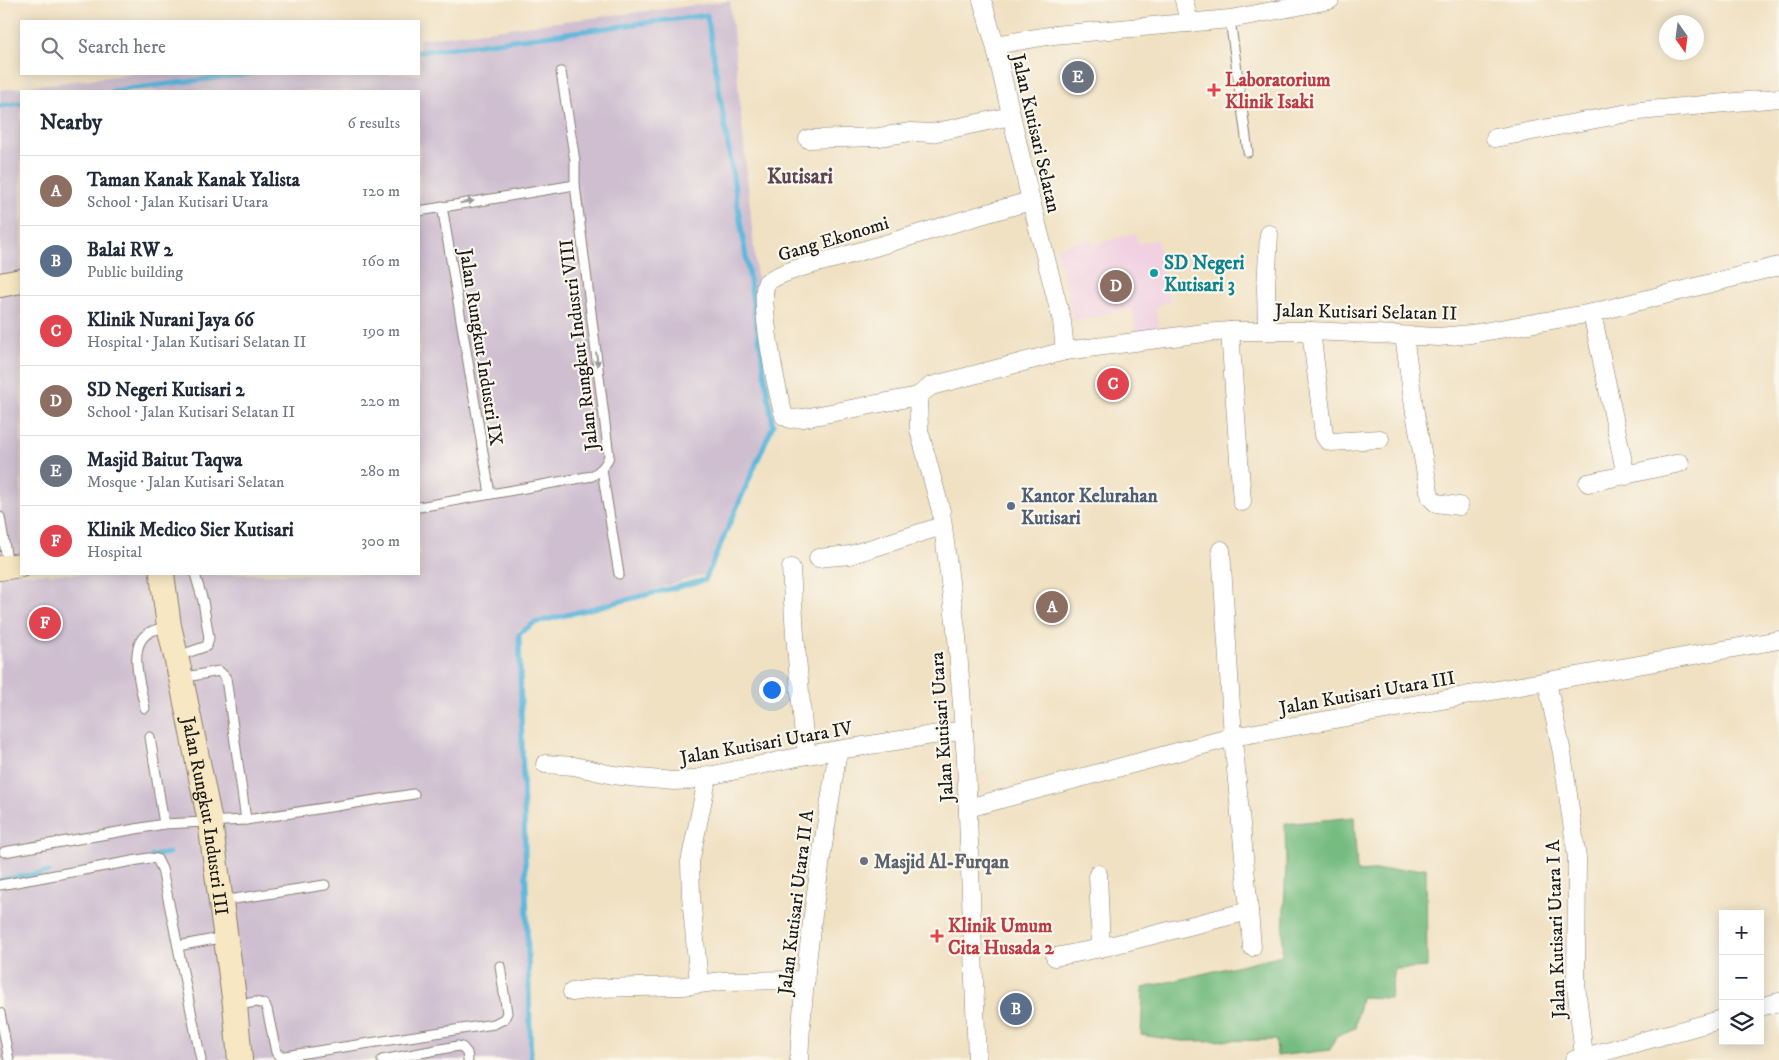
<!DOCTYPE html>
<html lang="en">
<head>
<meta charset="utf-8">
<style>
  body { margin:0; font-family:"IM FELL DW Pica",serif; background:#f2f2f3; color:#1f2937 }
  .controls { position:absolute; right:15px; bottom:15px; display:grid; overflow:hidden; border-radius:0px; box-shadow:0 2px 12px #0003 }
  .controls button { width:45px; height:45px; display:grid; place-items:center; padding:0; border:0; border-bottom:1px solid #e0e1e3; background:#fff; color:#1f2937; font:25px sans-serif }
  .compass { position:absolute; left:1659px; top:15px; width:45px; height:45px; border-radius:50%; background:#fff; box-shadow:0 2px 12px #0003; rotate:166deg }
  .you { position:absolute; left:771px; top:689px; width:18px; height:18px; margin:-12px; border:4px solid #fff; border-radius:50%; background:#1a73e8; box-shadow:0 0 0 8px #1a73e833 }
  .badge { display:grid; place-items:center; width:32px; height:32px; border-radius:50%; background:#b5179e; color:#fff; font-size:16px; font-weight:700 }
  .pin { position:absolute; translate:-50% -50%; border:2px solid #fff; box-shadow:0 1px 5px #0006 }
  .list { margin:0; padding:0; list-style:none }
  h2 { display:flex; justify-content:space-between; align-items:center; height:65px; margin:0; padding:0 20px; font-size:21px }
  h2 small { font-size:16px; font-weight:400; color:#747a83 }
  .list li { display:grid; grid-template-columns:32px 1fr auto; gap:15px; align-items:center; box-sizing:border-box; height:70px; padding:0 20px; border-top:1px solid #e0e1e3 }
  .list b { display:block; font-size:19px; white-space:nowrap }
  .list p { margin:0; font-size:16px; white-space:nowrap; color:#747a83 }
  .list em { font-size:16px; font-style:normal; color:#747a83 }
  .icon { flex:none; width:28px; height:28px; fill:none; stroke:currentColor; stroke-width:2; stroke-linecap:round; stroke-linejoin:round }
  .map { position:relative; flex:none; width:1779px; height:1060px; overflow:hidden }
  .search { position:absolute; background:#fff; box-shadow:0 2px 12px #0003; left:20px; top:20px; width:400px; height:55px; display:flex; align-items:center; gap:12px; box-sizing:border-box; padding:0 18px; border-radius:0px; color:#747a83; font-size:19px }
  .panel { position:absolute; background:#fff; box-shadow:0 2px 12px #0003; left:20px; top:90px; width:400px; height:485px; border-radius:0px }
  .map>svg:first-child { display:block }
</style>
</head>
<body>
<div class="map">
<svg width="1779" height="1060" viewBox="0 0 1779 1060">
  <rect width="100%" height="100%" fill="#fbf7ec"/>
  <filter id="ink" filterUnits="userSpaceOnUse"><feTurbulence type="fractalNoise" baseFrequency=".02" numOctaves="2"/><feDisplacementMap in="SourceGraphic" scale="10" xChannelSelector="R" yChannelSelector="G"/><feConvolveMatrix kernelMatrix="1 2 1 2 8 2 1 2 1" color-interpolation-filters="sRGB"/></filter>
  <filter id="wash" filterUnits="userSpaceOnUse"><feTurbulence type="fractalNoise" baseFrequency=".0096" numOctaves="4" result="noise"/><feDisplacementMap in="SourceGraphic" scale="20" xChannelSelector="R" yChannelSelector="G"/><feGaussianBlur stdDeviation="1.12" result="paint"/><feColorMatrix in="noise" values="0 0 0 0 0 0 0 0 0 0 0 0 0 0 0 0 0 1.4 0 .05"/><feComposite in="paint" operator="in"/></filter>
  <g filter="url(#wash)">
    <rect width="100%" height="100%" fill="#f0e1c3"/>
    <polygon fill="#f1d0e2" points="1135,233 1138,244 1157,239 1170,302 1155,307 1160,330 1138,335 1131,308 1074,322 1056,248 1091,239 1093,245"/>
    <path fill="#cebed0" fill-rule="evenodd" d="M730 1 771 423 707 574 517 630 530 1060H0V90L132 74H419V39ZM21 91H419V574H21Z"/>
    <polygon fill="#76bc80" stroke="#496c4e" points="1354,817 1357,872 1426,868 1427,967 1395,969 1390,998 1361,997 1355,1028 1336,1036 1330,1050 1277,1056 1276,1040 1182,1041 1141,1035 1143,988 1282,955 1286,864 1285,824"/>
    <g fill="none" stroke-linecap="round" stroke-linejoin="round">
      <g stroke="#5db7db" stroke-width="5">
        <polyline points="419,52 707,15 773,425 705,580 534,623 519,634 531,1060"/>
        <polyline points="112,91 248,74"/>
        <polyline points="0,106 21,103"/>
        <polyline points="152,856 169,853"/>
        <polyline points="0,880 48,872"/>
      </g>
    </g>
  </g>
  <g filter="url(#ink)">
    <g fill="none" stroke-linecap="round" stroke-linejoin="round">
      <defs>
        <g id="lane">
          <polyline points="1230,19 1248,152"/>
          <polyline points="561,72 575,161 575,185"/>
          <polyline points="442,206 490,494"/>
          <path d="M419 211 575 185 609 456C606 466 601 470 592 476L419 507"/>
          <polyline points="602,470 619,574"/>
          <polyline points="0,517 8,566"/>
          <polyline points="178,656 207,646 209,638 203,601 195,574"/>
          <polyline points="181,678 219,671 226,678 246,820"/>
          <path d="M145 708C141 687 126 644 150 632 155 629 163 628 169 626"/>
          <polyline points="164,824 246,820 414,794"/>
          <polyline points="4,852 164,824 150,737"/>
          <polyline points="0,885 149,858 157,859 162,869 201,1060"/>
          <polyline points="221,901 325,885"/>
          <polyline points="178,946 225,937"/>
          <polyline points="237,1005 256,1002 264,1004 267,1009 276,1052 279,1056 285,1056 494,1024 504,1019 507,1013 500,966"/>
          <polyline points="0,1013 9,1060"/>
          <polyline points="382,1060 458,1046 462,1047 467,1053 468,1060"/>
        </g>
        <g id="street">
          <polyline points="982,0 995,45"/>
          <polyline points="1184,0 1189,23"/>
          <polyline points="1495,138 1639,111 1779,98"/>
          <polyline points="808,139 879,137 911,132 932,133 1011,116"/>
          <path d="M1031 201C970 217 911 237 851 254 828 261 785 269 767 282 757 296 778 395 784 416L790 419 804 418 918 396 931 386 1065 351 1062 321 1031 201 995 45 1054 35 1230 19 1330 0"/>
          <polyline points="1592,313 1626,476"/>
          <polyline points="1267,330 1266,287 1269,234"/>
          <polyline points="1230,331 1242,502"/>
          <polyline points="1311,331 1324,435 1327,440 1331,442 1380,439"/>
          <polyline points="1404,336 1414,407 1429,491 1431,498 1436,503 1459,506"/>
          <polyline points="1065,351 1204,333 1230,331 1311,331 1439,337 1471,334 1592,313 1779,266"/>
          <polyline points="918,396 919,430 941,511 957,637 966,760 977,1060"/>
          <polyline points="1588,483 1680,463"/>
          <polyline points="818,558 850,555 942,526"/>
          <polyline points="791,568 795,635 803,726 807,755"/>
          <polyline points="1547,682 1562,753 1577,858 1576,985 1584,1056"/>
          <polyline points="545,764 574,766 613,775 639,778 674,781 690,780 807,755 964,730"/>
          <polyline points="968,808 1233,737 1779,640"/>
          <polyline points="1098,874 1101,948"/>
          <polyline points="1249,911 1252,947"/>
          <polyline points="1055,957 1101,948 1249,911 1233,737 1221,550"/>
          <polyline points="699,983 691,896 690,862 708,775"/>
          <polyline points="572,992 598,988 683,986 723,981 806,980"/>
          <polyline points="1760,1007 1779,1002"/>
          <path d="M799 1060C804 956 822 852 838 750"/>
          <polyline points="1574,1060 1723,1019"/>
        </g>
        <g id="secondary">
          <polyline points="0,285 21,281"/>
          <polyline points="0,568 21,565"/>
          <path id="s1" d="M162 574 169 626 181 678 210 822 235 1005 240 1060"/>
        </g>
      </defs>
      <use href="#lane" stroke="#867e70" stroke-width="11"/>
      <use href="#street" stroke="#867e70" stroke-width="19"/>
      <use href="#secondary" stroke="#867e70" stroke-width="26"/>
      <use href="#lane" stroke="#fff" stroke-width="9"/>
      <use href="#street" stroke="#fff" stroke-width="18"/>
      <use href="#secondary" stroke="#f7e8c3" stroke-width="24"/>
    </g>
    <defs><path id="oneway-solid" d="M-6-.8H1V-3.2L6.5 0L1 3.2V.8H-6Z" transform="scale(1.25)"/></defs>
    <g fill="#999">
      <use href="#oneway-solid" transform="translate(467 202) rotate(-9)"/>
      <use href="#oneway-solid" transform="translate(597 359) rotate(83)"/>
    </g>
  </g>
  <g fill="#e0444e" stroke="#fbf7ec" stroke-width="2">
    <path d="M1211.5 82.5h5v5h5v5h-5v5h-5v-5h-5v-5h5z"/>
    <path d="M934.5 928.5h5v5h5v5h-5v5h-5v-5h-5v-5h5z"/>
  </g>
  <circle fill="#0f9aa8" stroke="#fbf7ec" stroke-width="2" cx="1154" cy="273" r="5"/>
  <circle fill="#5c6f8a" stroke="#fbf7ec" stroke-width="2" cx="1011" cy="506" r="5"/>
  <circle fill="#6b7280" stroke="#fbf7ec" stroke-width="2" cx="864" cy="861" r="5"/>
  <g text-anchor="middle" stroke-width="4.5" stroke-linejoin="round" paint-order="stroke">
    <g font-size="19" font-weight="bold" fill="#be3a42" stroke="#fbf7ec" text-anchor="start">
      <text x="1225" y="86">Laboratorium<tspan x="1225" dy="22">Klinik Isaki</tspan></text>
      <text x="948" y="932">Klinik Umum<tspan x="948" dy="22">Cita Husada 2</tspan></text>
    </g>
    <g font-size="19" fill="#1c1c1c" stroke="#fbf7ec">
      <text transform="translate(1037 133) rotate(77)" y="7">Jalan Kutisari Selatan</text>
      <text transform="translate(833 238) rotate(-17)" y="7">Gang Ekonomi</text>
      <text transform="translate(1366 311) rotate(1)" y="7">Jalan Kutisari Selatan II</text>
      <text transform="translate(578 345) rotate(-97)" y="7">Jalan Rungkut Industri VIII</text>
      <text transform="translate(482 347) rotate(81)" y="7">Jalan Rungkut Industri IX</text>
      <text transform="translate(1367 692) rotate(-10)" y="7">Jalan Kutisari Utara III</text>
      <text transform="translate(941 727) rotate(-94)" y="7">Jalan Kutisari Utara</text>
      <text transform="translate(766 742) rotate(-10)" y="7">Jalan Kutisari Utara IV</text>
      <text dy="7" stroke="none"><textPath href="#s1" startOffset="246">Jalan Rungkut Industri III</textPath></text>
      <text transform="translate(795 902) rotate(-83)" y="7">Jalan Kutisari Utara II A</text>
      <text transform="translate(1555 929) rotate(-92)" y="7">Jalan Kutisari Utara I A</text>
    </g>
    <g font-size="19" font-weight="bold" fill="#0d838f" stroke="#fbf7ec" text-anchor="start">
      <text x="1164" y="269">SD Negeri<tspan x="1164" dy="22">Kutisari 3</tspan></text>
    </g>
    <g font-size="19" font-weight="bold" fill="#4e5e75" stroke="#fbf7ec" text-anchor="start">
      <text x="1021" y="502">Kantor Kelurahan<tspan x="1021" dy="22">Kutisari</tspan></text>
    </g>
    <g font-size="19" font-weight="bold" fill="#5b616d" stroke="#fbf7ec" text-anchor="start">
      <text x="874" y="868">Masjid Al-Furqan</text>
    </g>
    <g font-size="21" font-weight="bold" fill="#5c4555" stroke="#fbf7ec">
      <text x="800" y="183">Kutisari</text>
    </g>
  </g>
</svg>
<div class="controls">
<button>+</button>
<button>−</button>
<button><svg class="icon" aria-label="layers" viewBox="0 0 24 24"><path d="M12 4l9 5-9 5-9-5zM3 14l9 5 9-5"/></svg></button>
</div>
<svg class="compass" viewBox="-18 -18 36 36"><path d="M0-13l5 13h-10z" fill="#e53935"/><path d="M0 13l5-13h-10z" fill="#747a83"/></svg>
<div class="you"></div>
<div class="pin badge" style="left:1052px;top:607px;background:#8d6e63">A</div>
<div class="pin badge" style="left:1016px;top:1009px;background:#5c6f8a">B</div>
<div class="pin badge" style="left:1113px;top:384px;background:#e0444e">C</div>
<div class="pin badge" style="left:1116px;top:286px;background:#8d6e63">D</div>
<div class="pin badge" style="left:1078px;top:77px;background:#6b7280">E</div>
<div class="pin badge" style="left:45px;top:623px;background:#e0444e">F</div>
<div class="search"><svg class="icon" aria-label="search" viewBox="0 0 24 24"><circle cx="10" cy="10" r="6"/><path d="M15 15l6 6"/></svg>Search here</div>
<section class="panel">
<h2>Nearby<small>6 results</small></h2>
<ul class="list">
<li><span class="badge" style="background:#8d6e63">A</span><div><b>Taman Kanak Kanak Yalista</b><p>School · Jalan Kutisari Utara</p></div><em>120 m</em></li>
<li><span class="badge" style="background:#5c6f8a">B</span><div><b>Balai RW 2</b><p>Public building</p></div><em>160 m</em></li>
<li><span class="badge" style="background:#e0444e">C</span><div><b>Klinik Nurani Jaya 66</b><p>Hospital · Jalan Kutisari Selatan II</p></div><em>190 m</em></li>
<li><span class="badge" style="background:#8d6e63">D</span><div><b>SD Negeri Kutisari 2</b><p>School · Jalan Kutisari Selatan II</p></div><em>220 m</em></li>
<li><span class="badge" style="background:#6b7280">E</span><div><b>Masjid Baitut Taqwa</b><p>Mosque · Jalan Kutisari Selatan</p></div><em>280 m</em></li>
<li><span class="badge" style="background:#e0444e">F</span><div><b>Klinik Medico Sier Kutisari</b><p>Hospital</p></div><em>300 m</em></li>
</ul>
</section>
</div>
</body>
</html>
